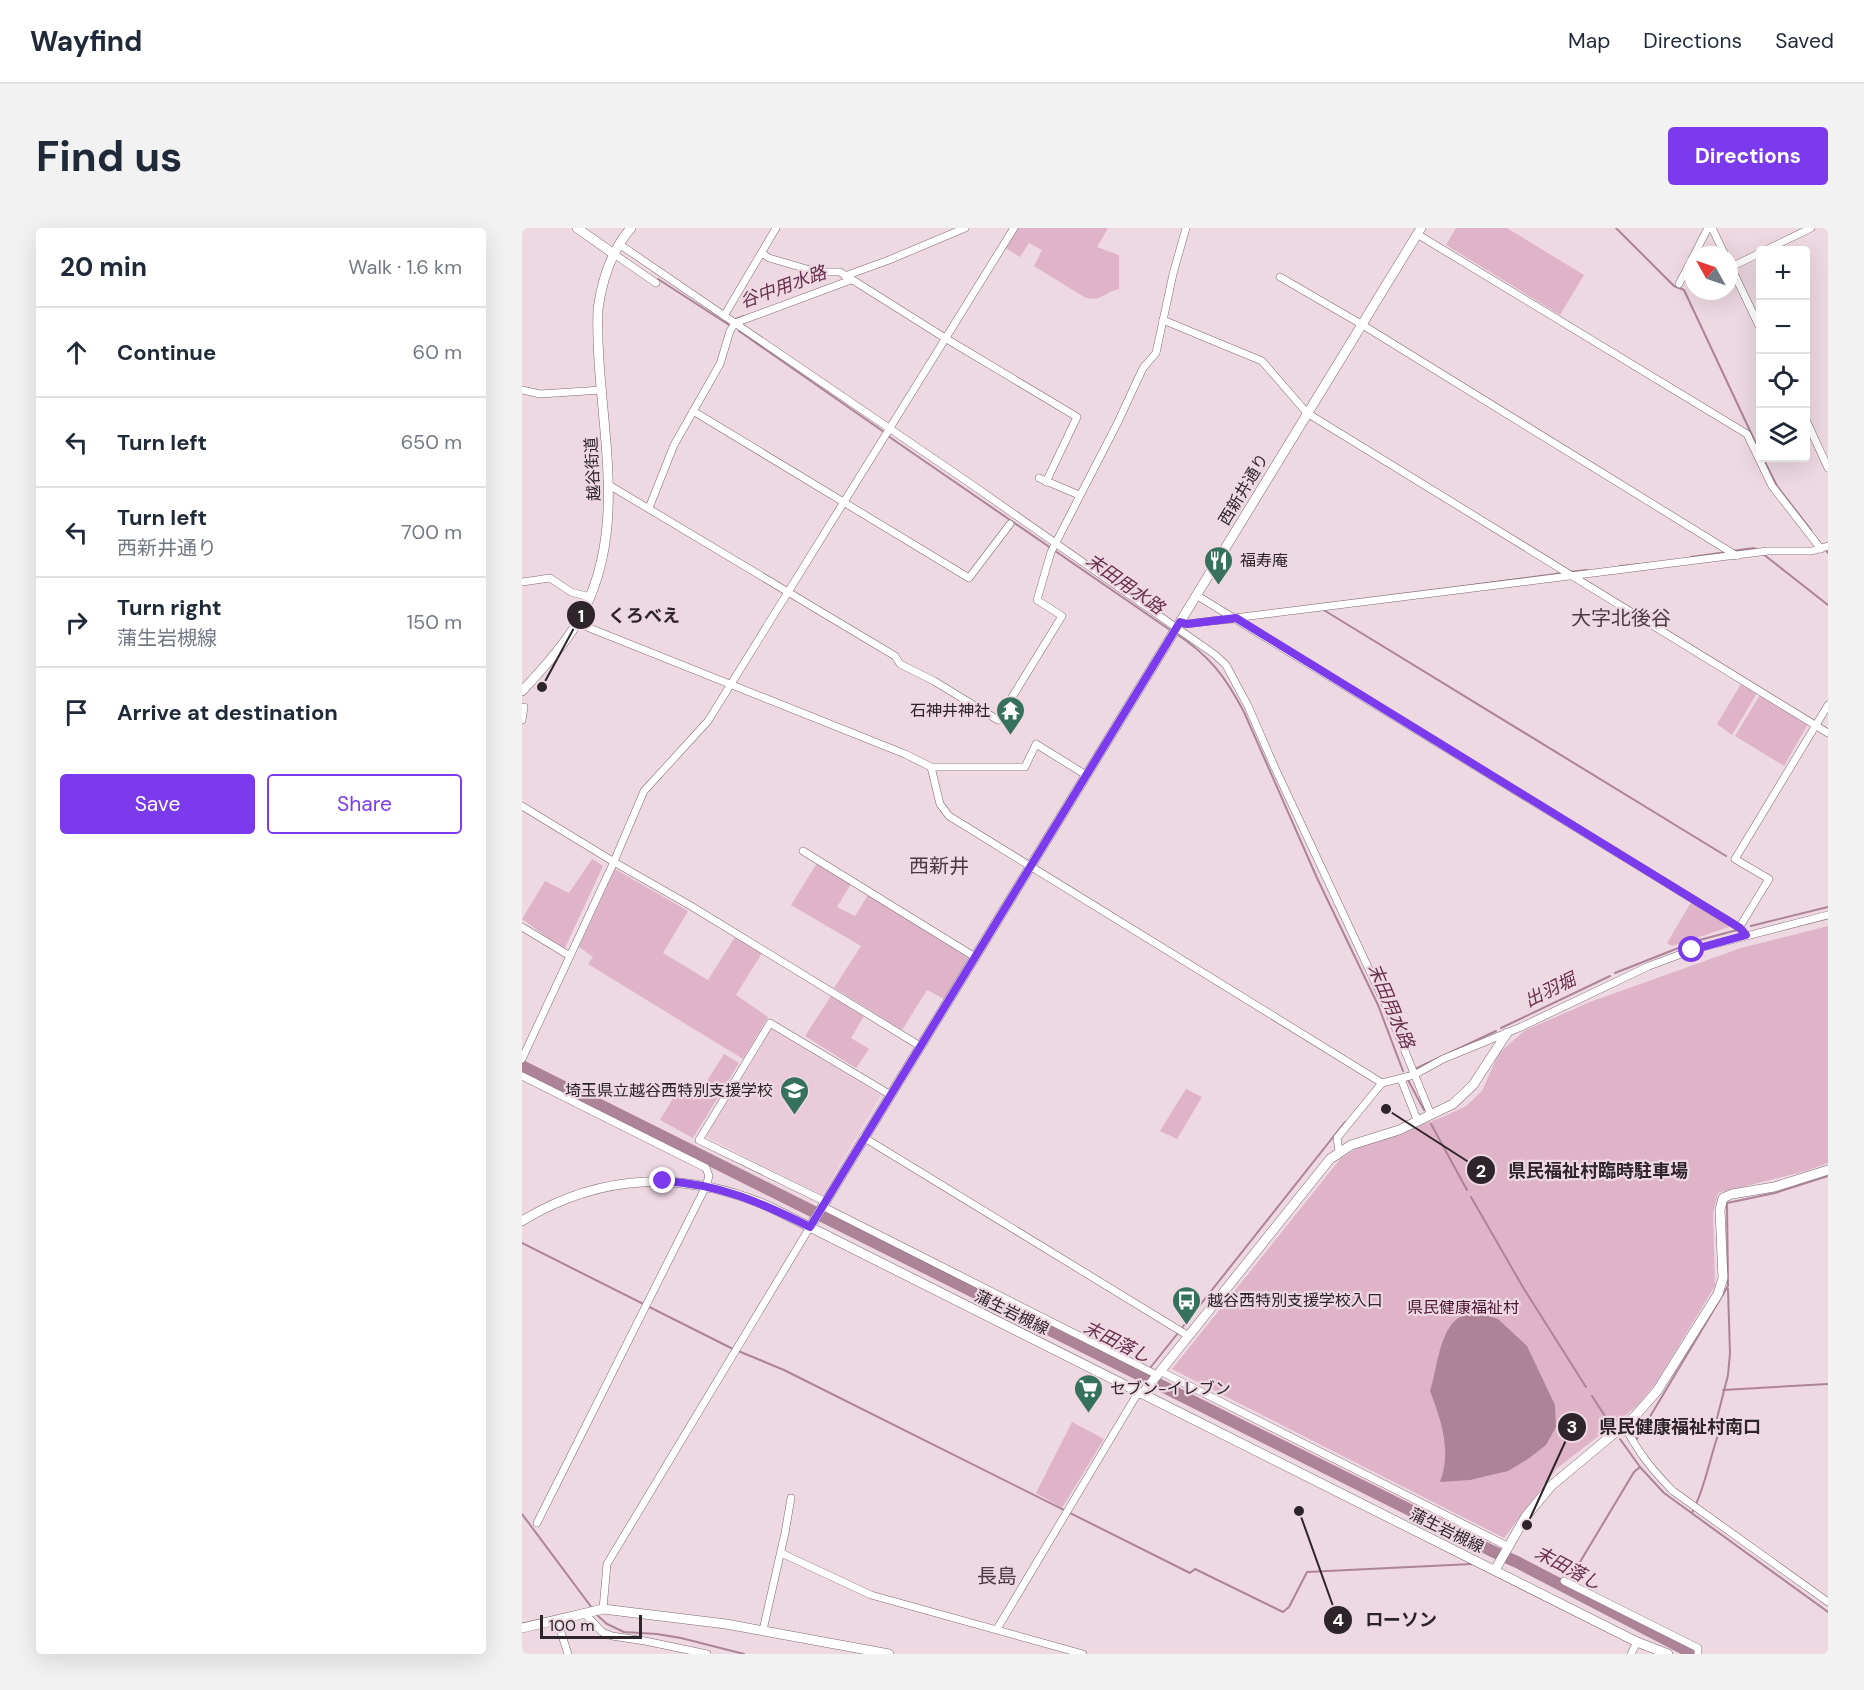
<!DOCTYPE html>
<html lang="en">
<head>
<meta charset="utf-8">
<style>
  body { margin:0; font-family:"DM Sans","Noto Sans JP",sans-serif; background:#f2f2f3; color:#1f2937 }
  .controls { position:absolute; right:18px; top:18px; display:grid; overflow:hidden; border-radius:6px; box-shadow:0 6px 24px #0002 }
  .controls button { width:54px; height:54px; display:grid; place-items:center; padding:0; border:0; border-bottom:2px solid #e0e1e3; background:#fff; color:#1f2937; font:30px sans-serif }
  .compass { position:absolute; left:1162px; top:18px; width:54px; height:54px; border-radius:50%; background:#fff; box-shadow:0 6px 24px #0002; rotate:310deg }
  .scale { position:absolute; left:18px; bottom:15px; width:102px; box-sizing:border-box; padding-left:6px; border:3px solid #2d2529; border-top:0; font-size:16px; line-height:21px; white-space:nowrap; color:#2d2529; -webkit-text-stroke:4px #eed8e2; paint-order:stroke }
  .stop { position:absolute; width:18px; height:18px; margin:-14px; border:4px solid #7c3aed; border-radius:50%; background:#fff }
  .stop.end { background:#7c3aed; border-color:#fff; box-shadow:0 2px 6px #0008 }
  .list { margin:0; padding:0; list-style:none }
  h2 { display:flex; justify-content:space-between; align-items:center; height:78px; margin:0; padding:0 24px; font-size:26px }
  h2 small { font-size:20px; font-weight:400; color:#747a83 }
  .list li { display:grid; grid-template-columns:39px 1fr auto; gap:18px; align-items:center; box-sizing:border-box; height:90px; padding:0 24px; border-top:2px solid #e0e1e3 }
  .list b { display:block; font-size:22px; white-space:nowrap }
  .list p { margin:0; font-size:20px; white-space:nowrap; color:#747a83 }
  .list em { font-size:20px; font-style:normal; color:#747a83 }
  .actions { display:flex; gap:12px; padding:18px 24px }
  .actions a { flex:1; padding:14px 0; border:2px solid #7c3aed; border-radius:6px; text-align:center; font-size:21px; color:#7c3aed }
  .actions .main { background:#7c3aed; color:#fff }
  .icon { flex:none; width:33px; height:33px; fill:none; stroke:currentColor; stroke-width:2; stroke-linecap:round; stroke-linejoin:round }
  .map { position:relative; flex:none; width:1306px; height:1426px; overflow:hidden; border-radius:6px }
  header { display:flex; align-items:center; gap:36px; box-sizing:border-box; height:84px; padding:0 30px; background:#fff; border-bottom:2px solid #e0e1e3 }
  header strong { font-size:28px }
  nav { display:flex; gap:33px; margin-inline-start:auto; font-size:21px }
  .intro { display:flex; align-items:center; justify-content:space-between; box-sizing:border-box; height:144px; padding:0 36px }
  h1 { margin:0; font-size:42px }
  .button { padding:15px 27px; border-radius:6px; background:#7c3aed; color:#fff; font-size:21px; font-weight:700 }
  main { display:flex; gap:36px; padding:0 36px }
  aside { flex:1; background:#fff; border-radius:6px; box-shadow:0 6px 24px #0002 }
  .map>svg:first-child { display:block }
</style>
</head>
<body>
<header>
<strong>Wayfind</strong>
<nav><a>Map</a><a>Directions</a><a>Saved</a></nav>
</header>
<div class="intro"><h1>Find us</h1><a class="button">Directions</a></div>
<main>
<aside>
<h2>20 min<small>Walk · 1.6 km</small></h2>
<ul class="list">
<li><svg class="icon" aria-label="ahead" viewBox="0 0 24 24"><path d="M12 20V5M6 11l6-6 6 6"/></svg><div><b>Continue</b></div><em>60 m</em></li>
<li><svg class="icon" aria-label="left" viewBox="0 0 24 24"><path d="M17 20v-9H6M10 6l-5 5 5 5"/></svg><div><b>Turn left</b></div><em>650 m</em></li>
<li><svg class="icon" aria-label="left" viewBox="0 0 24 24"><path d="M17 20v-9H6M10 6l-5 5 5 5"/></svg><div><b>Turn left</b><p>西新井通り</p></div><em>700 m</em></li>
<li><svg class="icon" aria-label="right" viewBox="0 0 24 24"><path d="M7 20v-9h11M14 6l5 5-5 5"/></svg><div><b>Turn right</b><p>蒲生岩槻線</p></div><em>150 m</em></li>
<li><svg class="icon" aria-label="arrive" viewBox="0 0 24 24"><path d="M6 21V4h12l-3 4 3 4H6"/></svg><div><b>Arrive at destination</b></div></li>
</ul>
<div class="actions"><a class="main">Save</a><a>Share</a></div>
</aside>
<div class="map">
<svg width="1306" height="1426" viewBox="0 0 1306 1426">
  <rect width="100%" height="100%" fill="#eed8e2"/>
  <polygon fill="#e9cbd9" points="248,800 359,867 300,967 184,909"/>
  <g fill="#dfb4c8">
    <path d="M496 0H586L575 19 597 27V61C582 64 579 75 562 69L512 38 520 22 507 15 498 29 484 20Z"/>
    <polygon points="934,0 985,0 1062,47 1038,87 924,17"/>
    <polygon points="1219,456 1235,465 1210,507 1195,496"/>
    <polygon points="1238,467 1286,496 1262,538 1213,508"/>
    <polygon points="70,631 81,638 42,722 0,691 23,653 47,665"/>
    <polygon points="295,635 329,656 315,679 333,688 346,667 448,730 422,771 405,762 380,802 312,760 339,718 269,677"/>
    <polygon points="93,641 166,683 141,725 186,752 213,709 240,725 214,767 246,789 221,831 66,736 71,729 57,719"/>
    <polygon points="1170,673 1210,698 1150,718 1145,715"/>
    <polygon points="1306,698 1306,935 1284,943 1196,965 1191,986 1193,1058 1134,1155 1114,1179 1034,1241 982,1310 650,1141 819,930 837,919 921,889 944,878 960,863 977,825 1002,803 1068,774 1219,720"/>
    <polygon points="309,768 342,788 329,810 347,821 334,840 283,808"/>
    <polygon points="202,826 217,835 171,910 138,892 158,859 175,869"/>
    <polygon points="664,861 680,869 655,911 638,903"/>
    <polygon points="550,1194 582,1211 540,1280 514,1265"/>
  </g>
  <path fill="#ad8397" d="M957 1085 976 1091 1005 1118 1033 1177 1034 1199 1024 1217 1006 1231 986 1243 948 1252 918 1254C930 1223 919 1192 908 1163 915 1143 917 1101 938 1089 943 1087 952 1086 957 1085Z"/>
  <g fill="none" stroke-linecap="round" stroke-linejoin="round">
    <g stroke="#ad8397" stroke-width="2">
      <polyline points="1094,0 1152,58 1162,62 1238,224"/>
      <polyline points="136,51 207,97"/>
      <polyline points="214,91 222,88"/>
      <polyline points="217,103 362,204"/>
      <polyline points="366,208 648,402"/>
      <polyline points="1241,230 1255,258 1289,302"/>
      <polyline points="1292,307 1306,325"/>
      <polyline points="1210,323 1232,320 1237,323"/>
      <polyline points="1241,326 1306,377"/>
      <polyline points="1169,329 1205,324"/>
      <polyline points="1098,338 1131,335"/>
      <polyline points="1047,344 1065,342"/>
      <polyline points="952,357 1041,345"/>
      <polyline points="800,381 1204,628"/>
      <polyline points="659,399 713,394"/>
      <path d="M653 405C688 428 703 448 722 484L795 650 856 777 881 843"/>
      <polyline points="1229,698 1306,679"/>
      <polyline points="1093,745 1174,713 1215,702"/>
      <polyline points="979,800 1088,748"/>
      <polyline points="895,840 974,803"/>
      <polyline points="886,852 902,882"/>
      <polyline points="909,896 945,962"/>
      <polyline points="949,969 1002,1061 1064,1159"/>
      <polyline points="0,1015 209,1120 262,1142 668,1345 673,1341 761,1384 767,1379 785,1344 950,1336"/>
      <polyline points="659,1101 823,894"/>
      <polyline points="628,1140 656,1105"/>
      <polyline points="1201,1162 1306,1156"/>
      <polyline points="1070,1168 1090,1199"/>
      <polyline points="1098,1211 1118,1239 1142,1265 1306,1384"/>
      <polyline points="1114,1212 1206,1058 1205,975 1253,965 1306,948"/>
      <path d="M1170 1285C1183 1260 1187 1233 1196 1207L1192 1202 1206 1147 1208 1125 1206 1061"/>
      <polyline points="0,1286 70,1380"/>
      <polyline points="982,1334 995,1334"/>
      <polyline points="1043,1359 1112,1244 1118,1239"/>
      <polyline points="75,1387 85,1396 102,1404 135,1406 159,1410 222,1426"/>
    </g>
    <polyline stroke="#ad8397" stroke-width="12" points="0,838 970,1323 995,1334 1172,1426"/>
    <defs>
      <g id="street">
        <polyline points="1190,0 1203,27"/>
        <polyline points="895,6 1225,206 1250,258 1299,321"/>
        <polyline points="97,16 449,256 692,426 704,437 726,478 753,540 867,784 907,882"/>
        <polyline points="1244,22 1289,0"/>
        <polyline points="240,25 247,30 295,44 318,44 423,110 555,189 524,254"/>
        <polyline points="92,26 134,55"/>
        <polyline points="1172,27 1186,0"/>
        <polyline points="1207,35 1238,100"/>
        <polyline points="1209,39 1238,25"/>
        <polyline points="323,48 367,32 443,0"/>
        <polyline points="758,49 839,96 1215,328"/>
        <polyline points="1157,56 1171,29"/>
        <polyline points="202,88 254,0"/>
        <polyline points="641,92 740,133 785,185 1306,505"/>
        <polyline points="0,162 18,166 80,162"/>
        <polyline points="171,183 447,350 488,296"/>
        <polyline points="1284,192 1306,240"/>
        <polyline points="517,250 557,267"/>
        <polyline points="87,257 373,428 378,436 412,453 476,492 540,388 515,372 529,324 595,196 621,140 634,125 651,46 664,0"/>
        <polyline points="127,280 152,217 198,136 208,103 213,95 329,52"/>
        <polyline points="0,354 28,350 49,364 68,369"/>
        <polyline points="674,367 1218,700 1224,707"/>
        <polyline points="658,394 665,396 1246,323 1290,323 1306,318"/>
        <polyline points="55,395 383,526 409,539 503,539 514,516 564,547"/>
        <polyline points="0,492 2,479"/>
        <polyline points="409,539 418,576 427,588 860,855"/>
        <polyline points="0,578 92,634 169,678 398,818"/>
        <polyline points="281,623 453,729"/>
        <polyline points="0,699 48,728"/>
        <polyline points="1217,700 1247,651 1213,631 1306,477"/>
        <polyline points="0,831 90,638 122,563 186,493 492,0"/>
        <polyline points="0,848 184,940 187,948 184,958 15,1295"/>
        <polyline points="879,851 896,894"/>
        <polyline points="341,909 665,1107"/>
        <polyline points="817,923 815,910 860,855 892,847 921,831 999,799 1127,738 1170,722 1306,687"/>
        <polyline points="302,973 177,912 248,795 367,866"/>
        <polyline points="300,978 635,1147"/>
        <polyline points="638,1143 987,1319"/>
        <path d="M1102 1197C1116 1224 1130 1242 1151 1263L1306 1374"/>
        <polyline points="259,1325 349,1367 561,1426"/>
        <polyline points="1042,1353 1176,1420 1176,1426"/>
        <polyline points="81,1381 85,1336 288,999"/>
        <polyline points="64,1387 80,1404 90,1408 123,1413 185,1426"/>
        <polyline points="35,1392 46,1426"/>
        <polyline points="475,1401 614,1168 621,1165"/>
        <polyline points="241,1402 263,1305 269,1270"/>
        <polyline points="1109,1426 1115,1414"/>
      </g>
      <g id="secondary">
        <polyline points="55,0 92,26"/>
        <path d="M0 463C20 442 40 420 55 395 113 298 72 187 76 81 80 52 89 23 109 0"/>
        <path d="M0 993C80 944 166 942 250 980L1115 1414 1146 1426"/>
        <polyline points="288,999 899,0"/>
        <polyline points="621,1165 808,931 829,917 877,902 931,876 951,857 985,805"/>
        <polyline points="973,1342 1004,1288 1029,1258 1113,1188 1135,1163 1196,1066 1201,1050 1198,982 1201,970 1210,966 1252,959 1306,942"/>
        <polyline points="0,1400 81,1381 204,1396 367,1426"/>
      </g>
    </defs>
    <use href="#street" stroke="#7d6a73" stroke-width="8"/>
    <use href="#secondary" stroke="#7d6a73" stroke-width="10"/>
    <use href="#street" stroke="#fff" stroke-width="7"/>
    <use href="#secondary" stroke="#fff" stroke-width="9"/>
  </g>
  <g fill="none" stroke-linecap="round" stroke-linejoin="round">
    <path stroke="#7c3aed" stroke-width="8" d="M141 953C197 956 238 974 288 999L658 394 665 396 714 390 1218 700 1224 707 1170 722"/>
  </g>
  <defs>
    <symbol id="restaurant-pin" viewBox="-11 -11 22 30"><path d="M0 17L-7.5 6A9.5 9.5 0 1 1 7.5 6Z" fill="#35715c" stroke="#eed8e2"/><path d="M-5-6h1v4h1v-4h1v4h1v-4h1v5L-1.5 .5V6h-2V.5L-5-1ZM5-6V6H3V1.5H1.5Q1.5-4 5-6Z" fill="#fff"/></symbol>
    <symbol id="temple-pin" viewBox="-11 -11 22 30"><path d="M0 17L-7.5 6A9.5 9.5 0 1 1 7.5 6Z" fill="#35715c" stroke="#eed8e2"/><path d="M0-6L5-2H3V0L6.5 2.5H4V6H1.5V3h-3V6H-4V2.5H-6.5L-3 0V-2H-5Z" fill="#fff"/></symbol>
    <symbol id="school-pin" viewBox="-11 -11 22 30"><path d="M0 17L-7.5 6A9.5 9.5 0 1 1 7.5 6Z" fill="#35715c" stroke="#eed8e2"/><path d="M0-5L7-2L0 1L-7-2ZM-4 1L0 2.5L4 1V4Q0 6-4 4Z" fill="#fff"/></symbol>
    <symbol id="bus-pin" viewBox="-11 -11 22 30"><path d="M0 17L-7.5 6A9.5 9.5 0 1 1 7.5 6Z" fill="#35715c" stroke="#eed8e2"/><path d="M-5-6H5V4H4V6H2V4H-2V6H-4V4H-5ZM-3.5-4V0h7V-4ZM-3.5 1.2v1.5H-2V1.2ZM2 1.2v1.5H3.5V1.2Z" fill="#fff"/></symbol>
    <symbol id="supermarket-pin" viewBox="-11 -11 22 30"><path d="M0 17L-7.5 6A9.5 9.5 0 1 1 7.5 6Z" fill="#35715c" stroke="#eed8e2"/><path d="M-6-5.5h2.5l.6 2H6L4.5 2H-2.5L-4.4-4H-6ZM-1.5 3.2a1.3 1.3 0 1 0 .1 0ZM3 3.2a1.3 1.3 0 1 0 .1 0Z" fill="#fff"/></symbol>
  </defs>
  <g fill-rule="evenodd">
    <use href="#restaurant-pin" x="680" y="316" width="33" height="45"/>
    <use href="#temple-pin" x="472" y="466" width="33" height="45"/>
    <use href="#school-pin" x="256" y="846" width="33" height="45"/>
    <use href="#bus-pin" x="648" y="1056" width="33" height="45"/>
    <use href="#supermarket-pin" x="550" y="1144" width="33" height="45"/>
  </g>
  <g text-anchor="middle" stroke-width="4.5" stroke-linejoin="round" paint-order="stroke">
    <g font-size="16" fill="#2d2529" stroke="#eed8e2">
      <text transform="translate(70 241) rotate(-93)" y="6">越谷街道</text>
      <text transform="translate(721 261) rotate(-59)" y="6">西新井通り</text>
      <text transform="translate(490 1084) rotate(26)" y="6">蒲生岩槻線</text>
      <text transform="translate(925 1302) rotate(26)" y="6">蒲生岩槻線</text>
    </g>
    <g font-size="16" fill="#2d2529" stroke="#eed8e2" text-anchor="start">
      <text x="718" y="338">福寿庵</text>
      <text x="468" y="488" text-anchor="end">石神井神社</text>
      <text x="251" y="868" text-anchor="end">埼玉県立越谷西特別支援学校</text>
      <text x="685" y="1078">越谷西特別支援学校入口</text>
      <text x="588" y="1166">セブン-イレブン</text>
    </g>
    <g font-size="16" fill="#491432" stroke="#eed8e2">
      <text x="941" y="1085">県民健康福祉村</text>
    </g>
    <g font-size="18" font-style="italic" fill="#672f4d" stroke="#eed8e2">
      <text transform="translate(261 59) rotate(-20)" y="6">谷中用水路</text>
      <text transform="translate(603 356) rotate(35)" y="6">末田用水路</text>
      <text transform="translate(1028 762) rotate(-26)" y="6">出羽堀</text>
      <text transform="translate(869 778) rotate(67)" y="6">末田用水路</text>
      <text transform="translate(595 1114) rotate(26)" y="6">末田落し</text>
      <text transform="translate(1046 1340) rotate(28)" y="6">末田落し</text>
    </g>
    <g font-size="20" fill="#4c3a42" stroke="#eed8e2">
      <text x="1099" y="397">大字北後谷</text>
      <text x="417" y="645">西新井</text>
      <text x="475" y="1355">長島</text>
    </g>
  </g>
  <path fill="none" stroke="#2d2529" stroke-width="2" d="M20 459L59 387M864 881L959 942M1005 1297L1050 1199M777 1283L816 1392"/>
  <g fill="#2d2529" stroke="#eed8e2" stroke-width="2">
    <circle cx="20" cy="459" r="6"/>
    <circle cx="864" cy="881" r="6"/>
    <circle cx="1005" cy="1297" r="6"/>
    <circle cx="777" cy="1283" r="6"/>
    <circle cx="59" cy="387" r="15"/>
    <circle cx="959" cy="942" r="15"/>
    <circle cx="1050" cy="1199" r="15"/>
    <circle cx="816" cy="1392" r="15"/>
  </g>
  <g font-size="18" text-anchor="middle" font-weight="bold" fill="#fff">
    <text x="59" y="394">1</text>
    <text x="959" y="949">2</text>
    <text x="1050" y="1205">3</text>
    <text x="816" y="1398">4</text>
  </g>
  <g font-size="18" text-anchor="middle" font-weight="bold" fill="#2d2529" stroke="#eed8e2" stroke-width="4.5" stroke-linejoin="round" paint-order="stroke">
    <text x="122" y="394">くろべえ</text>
    <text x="1076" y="949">県民福祉村臨時駐車場</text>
    <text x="1158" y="1205">県民健康福祉村南口</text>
    <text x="879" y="1398">ローソン</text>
  </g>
</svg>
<div class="controls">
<button>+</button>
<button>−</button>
<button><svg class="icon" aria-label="locate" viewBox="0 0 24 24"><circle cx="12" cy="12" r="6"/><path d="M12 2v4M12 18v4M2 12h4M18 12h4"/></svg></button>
<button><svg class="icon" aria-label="layers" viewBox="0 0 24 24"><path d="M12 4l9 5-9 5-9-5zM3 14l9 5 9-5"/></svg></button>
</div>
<svg class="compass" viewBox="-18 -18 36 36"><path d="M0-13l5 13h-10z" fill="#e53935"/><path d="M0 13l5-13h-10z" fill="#747a83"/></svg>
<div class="scale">100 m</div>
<div class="stop" style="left:1170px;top:722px"></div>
<div class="stop end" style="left:141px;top:953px"></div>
</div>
</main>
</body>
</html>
